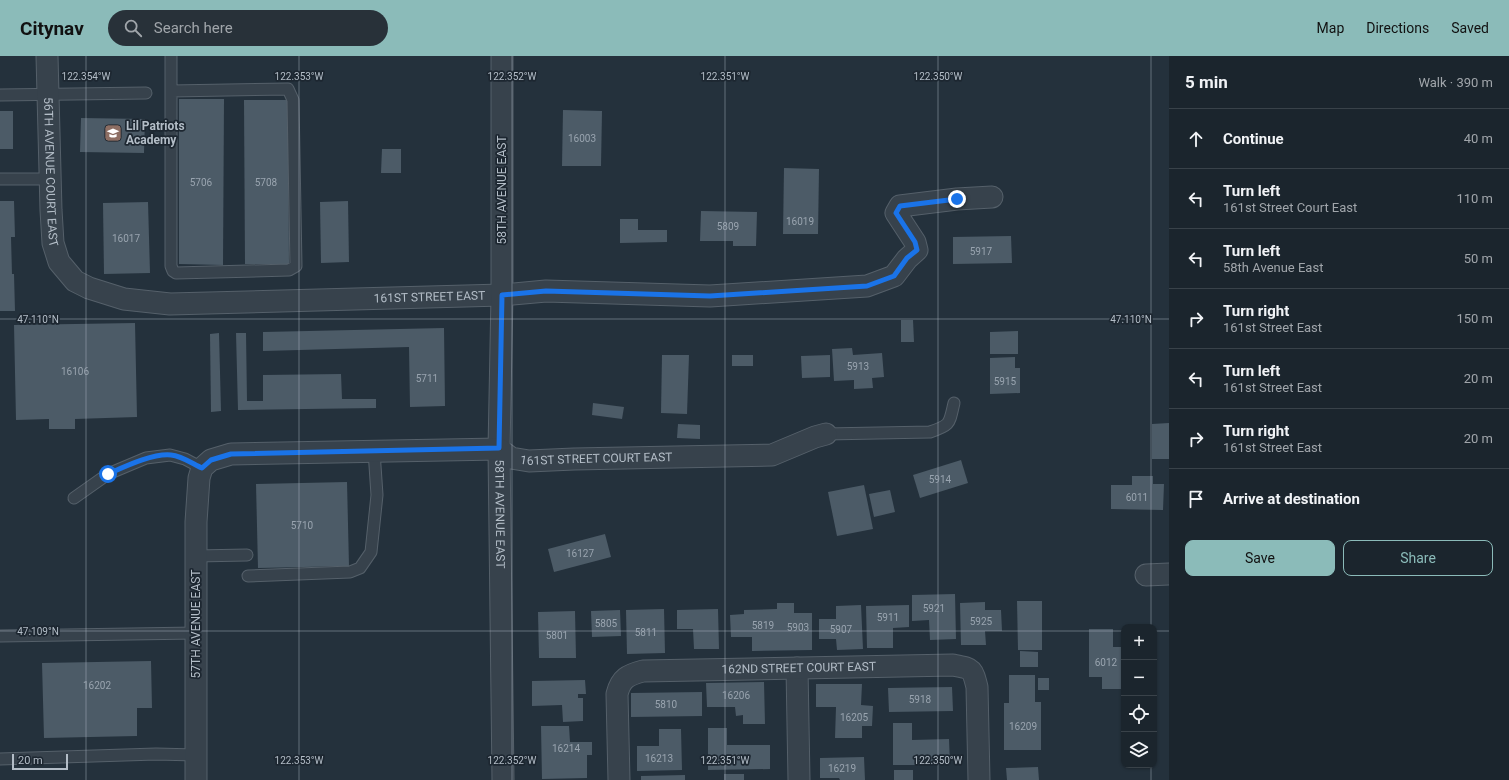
<!DOCTYPE html>
<html lang="en">
<head>
<meta charset="utf-8">
<style>
  body { margin:0; font-family:Roboto,sans-serif; background:#283139; color:#f1f3f6 }
  .controls { position:absolute; right:12px; bottom:12px; display:grid; overflow:hidden; border-radius:8px; box-shadow:0 1px 3px #0004 }
  .controls button { width:36px; height:36px; display:grid; place-items:center; padding:0; border:0; border-bottom:1px solid #394249; background:#1b252d; color:#f1f3f6; font:20px sans-serif }
  .scale { position:absolute; left:12px; bottom:10px; width:56px; box-sizing:border-box; padding-left:4px; border:2px solid #b3bdc7; border-top:0; font-size:11px; line-height:14px; white-space:nowrap; color:#b3bdc7; -webkit-text-stroke:3px #1d2731; paint-order:stroke }
  .stop { position:absolute; width:12px; height:12px; margin:-9px; border:3px solid #1a73e8; border-radius:50%; background:#fff }
  .stop.end { background:#1a73e8; border-color:#fff; box-shadow:0 1px 4px #0008 }
  .list { margin:0; padding:0; list-style:none }
  h2 { display:flex; justify-content:space-between; align-items:center; height:52px; margin:0; padding:0 16px; font-size:17px }
  h2 small { font-size:13px; font-weight:400; color:#a0a5aa }
  .list li { display:grid; grid-template-columns:26px 1fr auto; gap:12px; align-items:center; box-sizing:border-box; height:60px; padding:0 16px; border-top:1px solid #394249 }
  .list b { display:block; font-size:15px; white-space:nowrap }
  .list p { margin:0; font-size:13px; white-space:nowrap; color:#a0a5aa }
  .list em { font-size:13px; font-style:normal; color:#a0a5aa }
  .actions { display:flex; gap:8px; padding:12px 16px }
  .actions a { flex:1; padding:9px 0; border:1px solid #8bbbb9; border-radius:8px; text-align:center; font-size:14px; color:#8bbbb9 }
  .actions .main { background:#8bbbb9; color:#111 }
  .icon { flex:none; width:22px; height:22px; fill:none; stroke:currentColor; stroke-width:2; stroke-linecap:round; stroke-linejoin:round }
  .map { position:relative; flex:none; width:1169px; height:724px; overflow:hidden }
  header { display:flex; align-items:center; gap:24px; box-sizing:border-box; height:56px; padding:0 20px; background:#8bbbb9; color:#111 }
  header strong { font-size:19px }
  nav { display:flex; gap:22px; margin-inline-start:auto; font-size:14px }
  .search { width:280px; height:36px; background:#283139; display:flex; align-items:center; gap:10px; box-sizing:border-box; padding:0 14px; border-radius:22px; color:#a0a5aa; font-size:15px }
  main { display:flex }
  aside { flex:1; background:#1b252d }
  .map>svg:first-child { display:block }
</style>
</head>
<body>
<header>
<strong>Citynav</strong>
<div class="search"><svg class="icon" aria-label="search" viewBox="0 0 24 24"><circle cx="10" cy="10" r="6"/><path d="M15 15l6 6"/></svg>Search here</div>
<nav><a>Map</a><a>Directions</a><a>Saved</a></nav>
</header>
<main>
<div class="map">
<svg width="1169" height="724" viewBox="0 0 1169 724">
  <rect width="100%" height="100%" fill="#24313c"/>
  <g fill="#4c5b67">
    <polygon points="179,43 224,43 223,209 179,208"/>
    <polygon points="244,44 288,44 289,208 245,208"/>
    <polygon points="563,54 602,55 601,110 562,110"/>
    <rect x="0" y="55" width="13" height="38"/>
    <polygon points="81,62 145,63 144,97 80,96"/>
    <polygon points="382,93 401,93 401,117 381,117"/>
    <polygon points="784,112 819,113 818,178 783,178"/>
    <polygon points="0,145 14,145 15,181 11,181 12,218 14,218 15,255 0,255"/>
    <polygon points="348,145 349,206 321,207 320,146"/>
    <polygon points="148,146 150,217 104,218 103,147"/>
    <polygon points="701,155 757,156 756,190 733,190 733,185 700,185"/>
    <polygon points="620,163 638,163 638,174 667,174 667,186 620,187"/>
    <polygon points="1011,180 1012,207 953,208 953,181"/>
    <polygon points="901,264 913,264 914,286 901,286"/>
    <polygon points="135,267 137,361 75,363 75,373 49,373 49,363 16,364 14,269"/>
    <polygon points="444,272 445,350 410,351 409,291 263,295 263,276"/>
    <polygon points="1018,275 1018,298 990,298 990,276"/>
    <polygon points="219,277 221,355 211,356 210,278"/>
    <polygon points="236,277 246,277 247,345 263,345 263,319 341,318 342,343 376,343 376,352 238,354"/>
    <polygon points="852,292 853,299 882,297 884,321 872,322 873,332 854,333 854,324 834,325 832,293"/>
    <polygon points="662,299 689,299 687,358 661,357"/>
    <rect x="732" y="299" width="21" height="11"/>
    <polygon points="830,299 830,321 802,322 801,300"/>
    <polygon points="1015,301 1015,312 1020,312 1020,337 990,338 990,302"/>
    <polygon points="593,347 624,351 622,363 592,359"/>
    <polygon points="1169,367 1169,403 1152,403 1152,368"/>
    <polygon points="678,368 700,369 700,383 677,382"/>
    <polygon points="961,404 968,427 920,442 913,419"/>
    <polygon points="1132,420 1153,420 1153,428 1164,428 1163,454 1111,453 1111,429 1132,429"/>
    <polygon points="347,426 349,510 258,512 256,428"/>
    <polygon points="864,429 873,473 837,480 828,436"/>
    <polygon points="890,434 895,456 874,461 869,438"/>
    <polygon points="605,478 611,501 554,516 548,493"/>
    <polygon points="955,538 956,583 930,584 929,564 912,565 912,539"/>
    <polygon points="1017,545 1042,545 1042,594 1018,594"/>
    <polygon points="985,546 985,554 1001,554 1002,575 985,575 986,589 961,589 960,547"/>
    <polygon points="777,547 794,547 794,557 812,557 812,594 752,595 752,581 731,581 730,559 744,558 744,554 777,553"/>
    <polygon points="861,549 863,593 837,594 836,583 819,583 819,563 836,563 836,550"/>
    <polygon points="909,549 909,571 893,572 893,592 867,592 866,550"/>
    <polygon points="664,553 665,597 627,598 626,554"/>
    <polygon points="718,553 719,593 694,593 693,573 677,573 677,554"/>
    <polygon points="620,554 621,580 592,581 591,555"/>
    <polygon points="575,555 576,602 539,602 538,556"/>
    <polygon points="1089,573 1113,573 1113,591 1124,591 1123,633 1102,633 1102,621 1089,621"/>
    <polygon points="1020,595 1038,596 1038,611 1020,611"/>
    <polygon points="151,605 152,652 137,652 137,680 44,682 42,607"/>
    <polygon points="1009,619 1035,619 1035,646 1041,646 1041,694 1004,694 1004,647 1009,647"/>
    <rect x="1038" y="622" width="11" height="12"/>
    <polygon points="585,624 586,638 578,638 578,642 583,642 583,665 563,666 562,649 532,650 532,625"/>
    <polygon points="764,626 765,668 743,668 743,659 736,660 735,651 707,651 706,627"/>
    <polygon points="816,628 862,628 861,649 873,650 872,670 862,670 862,682 835,682 836,651 816,651"/>
    <polygon points="952,631 953,655 889,656 888,632"/>
    <polygon points="702,636 702,660 631,661 631,637"/>
    <polygon points="893,667 912,667 912,684 949,683 950,709 893,709"/>
    <polygon points="541,670 569,670 570,686 592,686 592,699 587,699 587,722 542,723"/>
    <polygon points="708,672 727,672 727,689 770,689 770,713 708,714"/>
    <polygon points="659,673 681,673 682,714 637,715 637,690 659,690"/>
    <polygon points="864,701 865,724 840,724 839,722 820,722 820,702"/>
    <polygon points="1038,711 1039,724 1007,724 1006,712"/>
    <rect x="894" y="714" width="19" height="10"/>
    <rect x="724" y="718" width="20" height="6"/>
    <polygon points="685,719 685,724 641,724 641,720"/>
  </g>
  <g fill="none" stroke-linecap="round" stroke-linejoin="round">
    <defs>
      <g id="service">
        <polyline points="171,0 171,210 173,215 176,217 289,214 296,210 293,44 288,33 171,35"/>
        <polyline points="0,39 146,37"/>
        <polyline points="0,123 50,123"/>
        <path d="M826 378 930 376C951 369 949 368 954 347"/>
        <polyline points="74,442 108,418 146,402 170,399 185,403 202,412"/>
        <polyline points="196,500 247,499"/>
        <polyline points="248,520 350,516 360,512 371,496 377,439 374,395"/>
        <polyline points="0,580 196,577"/>
        <polyline points="0,703 156,698 196,699"/>
      </g>
      <g id="minor">
        <path id="s1" d="M47 0 51 154 53 187 59 206 75 225 89 232 124 243 170 248 502 239 546 235 710 240 867 230 894 220 907 203 917 194 915 186 896 157 900 150 957 143 992 141"/>
        <path id="s2" d="M502 0V239L499 393 503 724"/>
        <polyline points="1146,519 1169,518"/>
        <polyline points="797,612 799,724"/>
        <path id="s3" d="M196 724V466L199 422 202 412 211 404 231 398 499 393 511 402 529 405 574 403 772 399 815 381 826 378"/>
        <path id="s4" d="M619 724 617 638C621 622 628 619 643 615L953 609C972 613 972 611 977 631L979 724"/>
      </g>
    </defs>
    <use href="#service" stroke="#55606a" stroke-width="13"/>
    <use href="#minor" stroke="#55606a" stroke-width="23"/>
    <use href="#service" stroke="#37424c" stroke-width="11"/>
    <use href="#minor" stroke="#37424c" stroke-width="21"/>
  </g>
  <g fill="none" stroke-linecap="round" stroke-linejoin="round">
    <path stroke="#1a73e8" stroke-width="5" d="M108 418C124 411 153 397 171 399 182 400 193 408 202 412L211 404 231 398 499 392 502 239 546 235 710 240 867 230 894 220 907 202 917 194 915 186 896 157 900 150 957 143"/>
  </g>
  <path fill="none" stroke="#b3bdc7" stroke-width="1" stroke-opacity="0.45" d="M86 0V724M299 0V724M512 0V724M725 0V724M938 0V724M1151 0V571M0 263H1169M0 575H1124M1154 575H1169M1151 709V724"/>
  <defs>
    <symbol id="school-square" viewBox="-11 -11 22 22"><rect x="-9" y="-9" width="18" height="18" rx="4" fill="#8d6e63" stroke="#1d2731"/><path d="M0-5L7-2L0 1L-7-2ZM-4 1L0 2.5L4 1V4Q0 6-4 4Z" fill="#fff"/></symbol>
  </defs>
  <g fill-rule="evenodd">
    <use href="#school-square" x="103" y="67" width="20" height="20"/>
  </g>
  <g text-anchor="middle" stroke-width="3.5" stroke-linejoin="round" paint-order="stroke">
    <g font-size="10" fill="#99a4af">
      <text x="582" y="86">16003</text>
      <text x="201" y="130">5706</text>
      <text x="266" y="130">5708</text>
      <text x="800" y="169">16019</text>
      <text x="728" y="174">5809</text>
      <text x="126" y="186">16017</text>
      <text x="981" y="199">5917</text>
      <text x="858" y="314">5913</text>
      <text x="75" y="319">16106</text>
      <text x="427" y="326">5711</text>
      <text x="1005" y="329">5915</text>
      <text x="940" y="427">5914</text>
      <text x="1137" y="445">6011</text>
      <text x="302" y="473">5710</text>
      <text x="580" y="501">16127</text>
      <text x="934" y="556">5921</text>
      <text x="888" y="565">5911</text>
      <text x="981" y="569">5925</text>
      <text x="606" y="571">5805</text>
      <text x="763" y="573">5819</text>
      <text x="798" y="575">5903</text>
      <text x="841" y="577">5907</text>
      <text x="646" y="580">5811</text>
      <text x="557" y="583">5801</text>
      <text x="1106" y="610">6012</text>
      <text x="97" y="633">16202</text>
      <text x="736" y="643">16206</text>
      <text x="920" y="647">5918</text>
      <text x="666" y="652">5810</text>
      <text x="854" y="665">16205</text>
      <text x="1023" y="674">16209</text>
      <text x="566" y="696">16214</text>
      <text x="659" y="706">16213</text>
      <text x="842" y="716">16219</text>
    </g>
    <g font-size="12" font-weight="bold" fill="#b3bdc7" stroke="#1d2731" text-anchor="start">
      <text x="126" y="74">Lil Patriots<tspan x="126" dy="14">Academy</tspan></text>
    </g>
    <g font-size="12" fill="#b3bdc7" stroke="#1d2731">
      <text dy="4" stroke="none"><textPath href="#s1" startOffset="116">56TH AVENUE COURT EAST</textPath></text>
      <text transform="translate(502 134) rotate(-90)" y="4">58TH AVENUE EAST</text>
      <text dy="4" stroke="none"><textPath href="#s1" startOffset="590">161ST STREET EAST</textPath></text>
      <text dy="4" stroke="none"><textPath href="#s3" startOffset="714">161ST STREET COURT EAST</textPath></text>
      <text dy="4" stroke="none"><textPath href="#s2" startOffset="458">58TH AVENUE EAST</textPath></text>
      <text transform="translate(196 568) rotate(-90)" y="4">57TH AVENUE EAST</text>
      <text dy="4" stroke="none"><textPath href="#s4" startOffset="279">162ND STREET COURT EAST</textPath></text>
    </g>
  </g>
  <g font-size="10" text-anchor="middle" fill="#b3bdc7" stroke="#1d2731" stroke-width="3.5" stroke-linejoin="round" paint-order="stroke">
    <text x="86" y="24">122.354°W</text>
    <text x="299" y="24">122.353°W</text>
    <text x="512" y="24">122.352°W</text>
    <text x="725" y="24">122.351°W</text>
    <text x="938" y="24">122.350°W</text>
    <text x="38" y="267">47.110°N</text>
    <text x="1131" y="267">47.110°N</text>
    <text x="38" y="579">47.109°N</text>
    <text x="299" y="708">122.353°W</text>
    <text x="512" y="708">122.352°W</text>
    <text x="725" y="708">122.351°W</text>
    <text x="938" y="708">122.350°W</text>
  </g>
</svg>
<div class="controls">
<button>+</button>
<button>−</button>
<button><svg class="icon" aria-label="locate" viewBox="0 0 24 24"><circle cx="12" cy="12" r="6"/><path d="M12 2v4M12 18v4M2 12h4M18 12h4"/></svg></button>
<button><svg class="icon" aria-label="layers" viewBox="0 0 24 24"><path d="M12 4l9 5-9 5-9-5zM3 14l9 5 9-5"/></svg></button>
</div>
<div class="scale">20 m</div>
<div class="stop" style="left:108px;top:418px"></div>
<div class="stop end" style="left:957px;top:143px"></div>
</div>
<aside>
<h2>5 min<small>Walk · 390 m</small></h2>
<ul class="list">
<li><svg class="icon" aria-label="ahead" viewBox="0 0 24 24"><path d="M12 20V5M6 11l6-6 6 6"/></svg><div><b>Continue</b></div><em>40 m</em></li>
<li><svg class="icon" aria-label="left" viewBox="0 0 24 24"><path d="M17 20v-9H6M10 6l-5 5 5 5"/></svg><div><b>Turn left</b><p>161st Street Court East</p></div><em>110 m</em></li>
<li><svg class="icon" aria-label="left" viewBox="0 0 24 24"><path d="M17 20v-9H6M10 6l-5 5 5 5"/></svg><div><b>Turn left</b><p>58th Avenue East</p></div><em>50 m</em></li>
<li><svg class="icon" aria-label="right" viewBox="0 0 24 24"><path d="M7 20v-9h11M14 6l5 5-5 5"/></svg><div><b>Turn right</b><p>161st Street East</p></div><em>150 m</em></li>
<li><svg class="icon" aria-label="left" viewBox="0 0 24 24"><path d="M17 20v-9H6M10 6l-5 5 5 5"/></svg><div><b>Turn left</b><p>161st Street East</p></div><em>20 m</em></li>
<li><svg class="icon" aria-label="right" viewBox="0 0 24 24"><path d="M7 20v-9h11M14 6l5 5-5 5"/></svg><div><b>Turn right</b><p>161st Street East</p></div><em>20 m</em></li>
<li><svg class="icon" aria-label="arrive" viewBox="0 0 24 24"><path d="M6 21V4h12l-3 4 3 4H6"/></svg><div><b>Arrive at destination</b></div></li>
</ul>
<div class="actions"><a class="main">Save</a><a>Share</a></div>
</aside>
</main>
</body>
</html>
